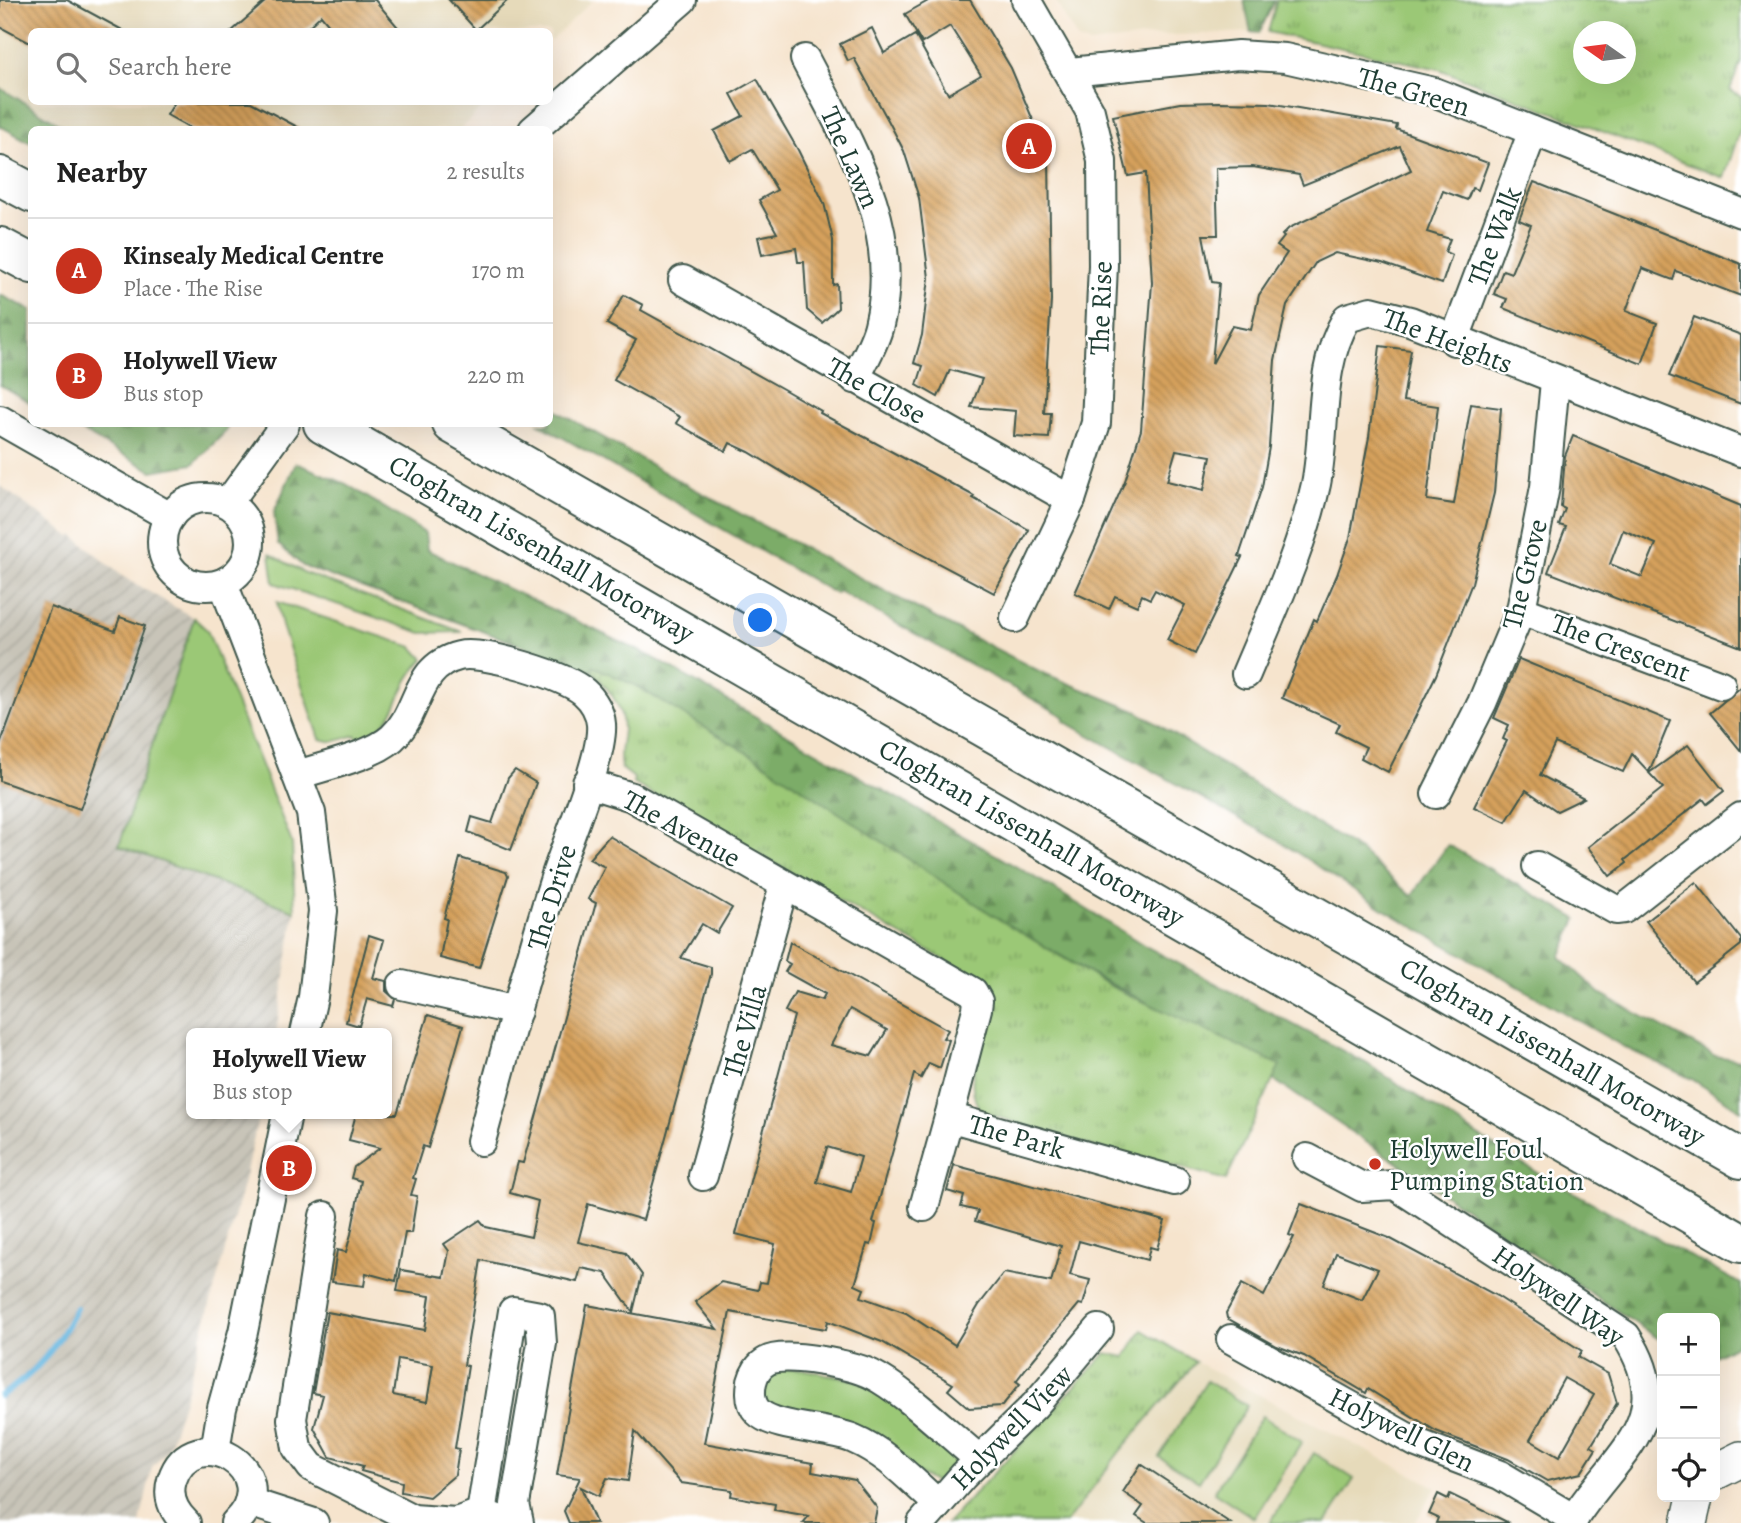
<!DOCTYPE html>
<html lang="en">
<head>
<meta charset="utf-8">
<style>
  body { margin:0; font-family:Alegreya,serif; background:#f2f2f2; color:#222 }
  .controls { position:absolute; right:21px; bottom:21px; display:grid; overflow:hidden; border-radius:10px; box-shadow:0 7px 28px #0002 }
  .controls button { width:63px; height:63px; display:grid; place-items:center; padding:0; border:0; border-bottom:2px solid #e0e0e0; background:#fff; color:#222; font:35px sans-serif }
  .compass { position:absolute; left:1573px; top:21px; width:63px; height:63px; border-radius:50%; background:#fff; box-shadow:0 7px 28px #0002; rotate:284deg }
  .you { position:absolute; left:761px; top:621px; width:24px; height:24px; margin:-18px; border:5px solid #fff; border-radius:50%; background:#1a73e8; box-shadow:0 0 0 10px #1a73e833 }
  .badge { display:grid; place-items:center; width:46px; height:46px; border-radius:50%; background:#c8321e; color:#fff; font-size:23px; font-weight:700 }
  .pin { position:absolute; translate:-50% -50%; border:4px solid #fff; box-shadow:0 2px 7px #0006 }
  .popup { position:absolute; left:186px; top:1028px; width:206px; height:91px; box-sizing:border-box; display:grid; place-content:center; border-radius:10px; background:#fff; filter:drop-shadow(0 2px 5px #0005); font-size:23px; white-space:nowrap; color:#767676 }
  .popup b { font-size:26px; color:#222 }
  .popup::after { content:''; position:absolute; left:50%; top:100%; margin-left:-14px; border:14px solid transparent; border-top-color:#fff }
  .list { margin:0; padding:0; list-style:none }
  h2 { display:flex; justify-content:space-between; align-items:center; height:91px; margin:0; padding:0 28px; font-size:30px }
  h2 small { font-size:23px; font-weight:400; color:#767676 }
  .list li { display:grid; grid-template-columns:46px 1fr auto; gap:21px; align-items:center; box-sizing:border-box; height:105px; padding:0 28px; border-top:2px solid #e0e0e0 }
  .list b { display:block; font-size:26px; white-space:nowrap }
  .list p { margin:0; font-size:23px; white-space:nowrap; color:#767676 }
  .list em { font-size:23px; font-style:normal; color:#767676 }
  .icon { flex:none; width:38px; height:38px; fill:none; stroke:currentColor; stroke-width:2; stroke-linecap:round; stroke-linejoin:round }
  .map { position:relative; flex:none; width:1741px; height:1523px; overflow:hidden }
  .search { position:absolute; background:#fff; box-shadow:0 7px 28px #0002; left:28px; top:28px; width:525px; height:77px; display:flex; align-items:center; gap:18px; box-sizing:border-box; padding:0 24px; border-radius:10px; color:#767676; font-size:26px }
  .panel { position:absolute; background:#fff; box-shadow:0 7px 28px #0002; left:28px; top:126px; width:525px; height:301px; border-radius:10px }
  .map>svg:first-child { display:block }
</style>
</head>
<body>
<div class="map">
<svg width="1741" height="1523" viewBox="0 0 1741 1523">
  <defs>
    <pattern id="industrial-furrows" width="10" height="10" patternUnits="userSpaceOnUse" patternTransform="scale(1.75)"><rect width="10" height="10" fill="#c8c4b8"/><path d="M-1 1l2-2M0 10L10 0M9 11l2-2" fill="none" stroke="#aba99f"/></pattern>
    <pattern id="forest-firs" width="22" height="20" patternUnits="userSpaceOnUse" patternTransform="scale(1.75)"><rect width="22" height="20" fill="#7cac67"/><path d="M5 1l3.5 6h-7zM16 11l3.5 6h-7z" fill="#658d56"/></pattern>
    <pattern id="park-tufts" width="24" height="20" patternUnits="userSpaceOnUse" patternTransform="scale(1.75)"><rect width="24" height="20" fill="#9bc876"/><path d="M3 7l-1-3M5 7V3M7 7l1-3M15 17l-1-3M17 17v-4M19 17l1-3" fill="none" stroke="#7ea462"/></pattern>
    <pattern id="building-back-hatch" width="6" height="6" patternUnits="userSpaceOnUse" patternTransform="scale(1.75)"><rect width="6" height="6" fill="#d5a05b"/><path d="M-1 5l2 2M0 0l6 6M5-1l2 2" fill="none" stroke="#ac844c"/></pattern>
  </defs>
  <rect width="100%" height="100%" fill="#fff"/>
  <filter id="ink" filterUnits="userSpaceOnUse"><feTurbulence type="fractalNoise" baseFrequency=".0143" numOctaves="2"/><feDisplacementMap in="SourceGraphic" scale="14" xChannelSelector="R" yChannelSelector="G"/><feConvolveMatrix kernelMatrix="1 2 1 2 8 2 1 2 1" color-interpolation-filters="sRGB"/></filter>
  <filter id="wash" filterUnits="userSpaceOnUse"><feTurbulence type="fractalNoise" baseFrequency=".00686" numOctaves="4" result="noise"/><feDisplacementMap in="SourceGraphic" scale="28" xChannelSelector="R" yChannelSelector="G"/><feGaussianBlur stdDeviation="1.57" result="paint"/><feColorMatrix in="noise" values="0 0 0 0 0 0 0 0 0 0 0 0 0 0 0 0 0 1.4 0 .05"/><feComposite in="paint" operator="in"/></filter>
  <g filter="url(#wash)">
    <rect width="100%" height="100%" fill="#f6e4cd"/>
    <g fill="#e6daba">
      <polygon points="0,0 593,0 550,42 550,32 32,32 32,102 488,102 460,129 72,129 0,88"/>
      <polygon points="1055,0 1244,0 1251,32 1150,36 1090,44 1078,40"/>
      <polygon points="1196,1362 1436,1487 1415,1523 1066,1523 1121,1450"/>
    </g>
    <polygon fill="url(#industrial-furrows)" points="0,486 71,537 73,535 122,576 194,618 119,846 295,911 276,1033 191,1033 191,1114 259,1114 243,1185 184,1399 168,1449 152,1467 140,1523 0,1523"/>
    <g fill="#9bc876" stroke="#5d8255" stroke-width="2">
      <polygon points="270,554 305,573 462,632 422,633 274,583"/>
      <path d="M277 602 413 647 424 659C392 690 405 721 358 741L356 735 333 742 320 739 282 626Z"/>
      <polygon points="194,618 207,630 292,843 295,911 119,846"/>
      <polygon points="802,1369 874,1384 955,1454 952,1457 957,1462 935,1482 762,1400 762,1382 770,1370"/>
      <polygon points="1207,1381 1247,1406 1199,1482 1159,1457"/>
      <polygon points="1262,1416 1302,1442 1254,1518 1214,1492"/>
      <polygon points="1314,1453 1354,1479 1326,1523 1270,1523"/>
    </g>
    <g fill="url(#forest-firs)" stroke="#4e744e" stroke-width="2">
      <polygon points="1244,0 1275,0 1259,33 1251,32"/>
      <polygon points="0,88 5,91 68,129 32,130 31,143 0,126"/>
      <polygon points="0,295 31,310 31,403 0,385"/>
      <polygon points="550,407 683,483 937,619 1041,672 1138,712 1359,850 1411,896 1448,845 1577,919 1560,957 1601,994 1715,1056 1741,1060 1741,1110 1690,1078 1626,1048 1388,912 1279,841 1064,721 1065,717 838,591 836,594 539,424 550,424"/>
      <polygon points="69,424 227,424 227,430 193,464 152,471"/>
      <polygon points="296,463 346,484 425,533 427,550 652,657 1043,882 1147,947 1366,1063 1518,1162 1741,1284 1741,1342 1715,1356 1715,1318 1662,1318 1662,1341 1198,1029 1099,978 1000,920 759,760 634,685 593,667 592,671 303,566 278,544 274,512"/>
    </g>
    <g fill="url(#park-tufts)" stroke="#5d8255" stroke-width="2" fill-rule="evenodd">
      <path d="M1277 0H1741V61L1730 90 1741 97V127L1724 178 1439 69 1268 32ZM1584 32H1626V74H1584Z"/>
      <path d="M593 666 634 685 759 760 1000 920 1110 986 1280 1065 1226 1180 1145 1157 1140 1161 982 1112C956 1081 993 1028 989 989L971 975 633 783 634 778 621 768C618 753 622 743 623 729 623 705 607 687 592 671Z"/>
      <polygon points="1142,1330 1196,1362 1121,1450 1066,1523 947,1523 1106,1353 1125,1357"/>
    </g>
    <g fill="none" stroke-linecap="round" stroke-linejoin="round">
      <path stroke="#66b7e1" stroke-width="6" d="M0 1396C37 1374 57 1346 76 1308"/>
    </g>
    <g id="blocks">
      <g fill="url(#building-back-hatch)" fill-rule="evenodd">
        <polygon points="0,0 67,0 126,32 32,32 32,44 0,27"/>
        <polygon points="267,0 375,0 402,32 335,32 321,15 303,32 231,32"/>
        <polygon points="449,0 508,0 476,30"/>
        <polygon points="930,0 970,0 1011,68 1049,158 1051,300 1044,413 1051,413 1049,438 1014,436 1016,411 971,407 982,379 950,370 938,397 917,385 923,366 914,363 922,335 929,278 919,198 904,151 889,122 854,58 848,61 840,44 872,28 884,53 915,35 948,94 981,75 950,26 922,43 905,14"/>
        <polygon points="757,79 798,150 824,203 833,240 833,285 837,284 838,308 822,323 807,310 804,262 798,262 796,248 762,255 758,237 777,233 759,200 777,190 752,149 730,161 714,131 743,116 731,94"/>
        <polygon points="175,102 251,102 303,130 194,130 167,115"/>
        <path d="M1219 102 1269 103 1397 125 1396 129 1488 163 1478 190 1472 188 1467 200 1443 191 1427 232 1450 239 1445 252 1452 255 1442 284 1382 263 1335 253 1316 262 1287 306 1275 360 1269 447 1262 487 1239 556 1242 557 1195 654 1167 640 1185 605 1155 590 1150 599 1142 595 1137 606 1115 596 1109 609 1075 593 1125 481 1141 430 1144 391 1152 283 1146 173 1128 176 1113 116 1180 103ZM1400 146 1411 170 1289 228 1282 235 1284 237 1277 246 1287 253 1259 295 1251 330 1232 326 1212 364 1219 283 1212 282 1203 235H1218L1216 168 1253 167 1299 175 1303 185ZM1176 450 1211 456 1204 490 1167 481Z"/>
        <polygon points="1534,182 1741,264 1741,296 1676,271 1673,280 1642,268 1626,311 1657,323 1642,364 1503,308 1507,299 1494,294 1503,270 1511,273 1531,225 1519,220"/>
        <polygon points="624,295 643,305 641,310 783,389 821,411 820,413 974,496 973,498 1029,530 994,593 900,543 749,452 730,443 726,451 676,423 680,417 614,380 636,340 607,324"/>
        <polygon points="1694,317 1741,335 1741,404 1669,376"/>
        <polygon points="1380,346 1411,350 1403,401 1438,406 1427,500 1454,504 1471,404 1501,408 1494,493 1472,583 1436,675 1388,772 1361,758 1366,747 1336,732 1340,724 1282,698 1314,619 1317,621 1337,575 1350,538 1369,437"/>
        <path d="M1573 436 1741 506V647L1548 572 1566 527 1559 525 1565 509 1561 507 1565 456ZM1623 530 1656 544 1642 577 1610 564Z"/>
        <polygon points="51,607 115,631 120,617 145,626 80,809 0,781 0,745"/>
        <polygon points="1519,659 1670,721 1649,772 1632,754 1623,772 1555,743 1540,775 1584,798 1557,811 1526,790 1506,822 1474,807 1507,741 1503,739 1509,725 1494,718"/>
        <polygon points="1741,687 1741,751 1710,713"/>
        <polygon points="1688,745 1724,791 1707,804 1703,799 1625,860 1627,863 1610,876 1588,847 1663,788 1649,773"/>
        <polygon points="515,770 536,783 511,850 468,832 472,817 492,823 508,778"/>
        <path d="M609 836 732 908 717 933 702 924 681 958 711 967V974L643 1220 588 1204 578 1242 626 1253 642 1275 633 1312 605 1273 581 1268 577 1282 481 1260 464 1365 468 1366 455 1448 459 1449 455 1475 429 1497 401 1492 402 1482 361 1471 363 1466 330 1457 314 1428 323 1395 313 1393 327 1312 425 1330 430 1296 397 1291 401 1270 444 1277 449 1251 444 1244 480 1220 486 1227 531 1237 538 1201 510 1193 518 1162 523 1163 596 903 588 899 605 867 589 859ZM398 1359 433 1365 427 1402 393 1395Z"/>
        <polygon points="460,858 506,872 508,876 479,968 440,958 447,919 444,918"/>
        <polygon points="1696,882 1741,939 1741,945 1694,982 1646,921"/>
        <polygon points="369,935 384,940 373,978 386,981 386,991 395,999 393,1006 367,999 359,1026 346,1022"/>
        <path d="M790 942 948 1030 943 1038 949 1040 940 1068 929 1063 921 1078 914 1074 873 1222 876 1223 871 1245 867 1244 855 1285 864 1289 861 1297 906 1313 955 1345 979 1305 1004 1273 1051 1282 1061 1246 975 1221 978 1211 961 1207 964 1196 947 1191 954 1165 1165 1221 1157 1249 1150 1247 1147 1260 1079 1241 1070 1275 1090 1280 1083 1305 1079 1304 1027 1367 1016 1381 1020 1384 1002 1406 969 1408 948 1390 953 1384 882 1342 828 1321 826 1329 730 1312 704 1443 813 1463 812 1472 855 1480 877 1508 874 1523H803L809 1516 774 1510 775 1504 731 1496 732 1490 681 1483 635 1431 628 1481 607 1478 599 1496 581 1487 596 1523H569L564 1511 580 1478 557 1475 587 1305 717 1329 695 1302 721 1282 758 1290 760 1282 767 1283 775 1244 736 1234 794 1016 785 1011 795 992 822 1000 825 994 785 972 790 964 785 961ZM850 1009 887 1030 871 1056 831 1045ZM827 1147 861 1157 851 1192 817 1182Z"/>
        <polygon points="428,1015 463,1026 428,1148 423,1146 413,1178 416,1179 411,1195 417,1196 411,1233 405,1233 396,1281 366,1273 364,1286 332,1282 337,1250 346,1252 351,1234 361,1181 351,1178 354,1167 380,1148 349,1140 356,1114 397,1114"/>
        <path d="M1301 1204 1389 1238 1497 1296 1582 1351 1578 1357 1608 1374 1617 1403 1591 1446 1596 1449 1581 1473 1547 1481 1508 1459 1436 1431 1368 1389 1366 1393 1304 1356 1277 1346 1227 1318 1226 1313 1242 1284 1264 1296 1294 1237 1289 1235ZM1336 1253 1378 1269 1362 1300 1324 1285ZM1564 1378 1594 1395 1559 1457 1530 1440Z"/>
        <polygon points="1141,1464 1230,1523 1147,1523 1136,1516 1143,1506 1123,1492"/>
        <polygon points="1438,1494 1448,1499 1450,1494 1509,1523 1436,1523 1438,1518 1429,1514"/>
      </g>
    </g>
  </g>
  <g filter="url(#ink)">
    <use href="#blocks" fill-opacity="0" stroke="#3f564b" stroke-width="2"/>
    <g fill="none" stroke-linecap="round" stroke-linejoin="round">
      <defs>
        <g id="minor">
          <path d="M805 59C848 142 903 227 879 325 875 343 863 362 855 379"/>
          <polyline points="1070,72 1238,55 1285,58 1434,92 1741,213"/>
          <polyline points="533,130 682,0"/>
          <polyline points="683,280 1071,500"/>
          <polyline points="1454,341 1533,131"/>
          <polyline points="0,420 170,517"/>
          <circle cx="206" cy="542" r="44"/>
          <polyline points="228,503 285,424"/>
          <polyline points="223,583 311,813 323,911 313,997 305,1033"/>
          <polyline points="1521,610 1721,685"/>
          <polyline points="1015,618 1071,500 1096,423 1103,265 1102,161 1090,111 1026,0"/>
          <path d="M1246 674C1272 612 1302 549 1316 484 1327 428 1317 368 1347 318L1371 311 1410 321 1741 452"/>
          <path d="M298 775C324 766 372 756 392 738 421 712 414 667 459 656 483 650 566 676 584 692 593 700 600 712 601 724 604 756 565 845 554 881 527 966 505 1054 481 1141"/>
          <polyline points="587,783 632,797 973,992 978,1001 977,1009 949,1117"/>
          <polyline points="1436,794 1482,703 1521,610 1545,487 1555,381"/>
          <polyline points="1537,866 1616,910 1624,909 1741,817"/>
          <polyline points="402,985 517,1011"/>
          <path d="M1307 1158 1362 1187 1395 1185 1626 1336C1682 1422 1611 1456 1571 1523"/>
          <polyline points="703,1176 784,885"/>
          <polyline points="924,1207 949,1117 1175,1181"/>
          <polyline points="324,1216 292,1419 297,1448 311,1467 413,1519 456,1522 481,1513 509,1523"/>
          <polyline points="1231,1339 1417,1443 1500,1475 1574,1519"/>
          <polyline points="215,1451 222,1408 243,1332 287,1114"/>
          <polyline points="249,1502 314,1523"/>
          <path d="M938 1504C912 1481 887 1453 854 1439 830 1428 775 1429 758 1412 750 1404 750 1393 752 1382 754 1374 759 1365 767 1361 784 1351 852 1365 871 1374 905 1391 948 1434 979 1459"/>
          <polyline points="481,1513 513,1311 540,1316 542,1343 515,1504 519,1523"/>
          <path d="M186 1523C173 1511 167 1497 172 1480 192 1416 288 1471 235 1523"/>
          <polyline points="922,1523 963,1476 1035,1405 1099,1329"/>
        </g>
        <g id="major">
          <polyline points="1715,1472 1741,1459"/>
          <polyline points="1689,1523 1695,1497"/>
        </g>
        <g id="highway">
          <polyline points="0,176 32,193"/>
          <polyline points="0,247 32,264"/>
          <polyline points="323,424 1741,1243"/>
          <polyline points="452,424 1741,1159"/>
        </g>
      </defs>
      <use href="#minor" stroke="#3f564b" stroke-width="32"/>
      <use href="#major" stroke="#3f564b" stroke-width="38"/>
      <use href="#highway" stroke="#3f564b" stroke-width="42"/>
      <use href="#minor" stroke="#fff" stroke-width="28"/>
      <use href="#major" stroke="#fff" stroke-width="35"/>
      <use href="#highway" stroke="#fff" stroke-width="38"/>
    </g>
  </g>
  <circle fill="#c8321e" stroke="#fff" stroke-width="2.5" cx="1375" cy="1164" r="7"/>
  <g text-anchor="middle" stroke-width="5" stroke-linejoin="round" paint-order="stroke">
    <g font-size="28" fill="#1f3d34" stroke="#fff">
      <text transform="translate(1414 91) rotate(16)" y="10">The Green</text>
      <text transform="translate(851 157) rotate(66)" y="10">The Lawn</text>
      <text transform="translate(1494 236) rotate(-69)" y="10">The Walk</text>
      <text transform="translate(1100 308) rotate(-88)" y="10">The Rise</text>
      <text transform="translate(1448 340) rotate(21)" y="10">The Heights</text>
      <text transform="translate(877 390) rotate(29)" y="10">The Close</text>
      <text transform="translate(542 548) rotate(30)" y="10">Cloghran Lissenhall Motorway</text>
      <text transform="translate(1524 574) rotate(-76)" y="10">The Grove</text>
      <text transform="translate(1621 647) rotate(21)" y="10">The Crescent</text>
      <text transform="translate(682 828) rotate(29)" y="10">The Avenue</text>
      <text transform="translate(1032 832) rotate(30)" y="10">Cloghran Lissenhall Motorway</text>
      <text transform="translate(551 897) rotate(-73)" y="10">The Drive</text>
      <text transform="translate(744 1031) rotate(-74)" y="10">The Villa</text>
      <text transform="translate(1553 1051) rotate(30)" y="10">Cloghran Lissenhall Motorway</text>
      <text transform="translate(1017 1136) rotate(16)" y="10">The Park</text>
      <text transform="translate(1559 1295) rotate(35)" y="10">Holywell Way</text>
      <text transform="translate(1011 1427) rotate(-46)" y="10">Holywell View</text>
      <text transform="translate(1402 1429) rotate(26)" y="10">Holywell Glen</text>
    </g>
    <g font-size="28" fill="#1f3d34" stroke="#fff" text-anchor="start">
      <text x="1389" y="1158">Holywell Foul<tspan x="1389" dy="32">Pumping Station</tspan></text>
    </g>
  </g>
</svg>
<div class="controls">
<button>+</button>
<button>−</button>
<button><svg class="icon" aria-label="locate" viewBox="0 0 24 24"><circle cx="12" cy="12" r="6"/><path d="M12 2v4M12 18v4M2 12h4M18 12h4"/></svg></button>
</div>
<svg class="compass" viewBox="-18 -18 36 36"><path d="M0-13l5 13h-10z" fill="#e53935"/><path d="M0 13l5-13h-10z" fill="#767676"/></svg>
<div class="you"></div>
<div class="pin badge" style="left:1029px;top:146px">A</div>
<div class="pin badge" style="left:289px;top:1168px">B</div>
<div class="popup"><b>Holywell View</b>Bus stop</div>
<div class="search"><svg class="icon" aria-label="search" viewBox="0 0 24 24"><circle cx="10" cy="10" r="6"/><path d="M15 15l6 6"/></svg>Search here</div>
<section class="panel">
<h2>Nearby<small>2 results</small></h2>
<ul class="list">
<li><span class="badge">A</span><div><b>Kinsealy Medical Centre</b><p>Place · The Rise</p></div><em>170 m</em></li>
<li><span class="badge">B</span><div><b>Holywell View</b><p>Bus stop</p></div><em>220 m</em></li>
</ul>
</section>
</div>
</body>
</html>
